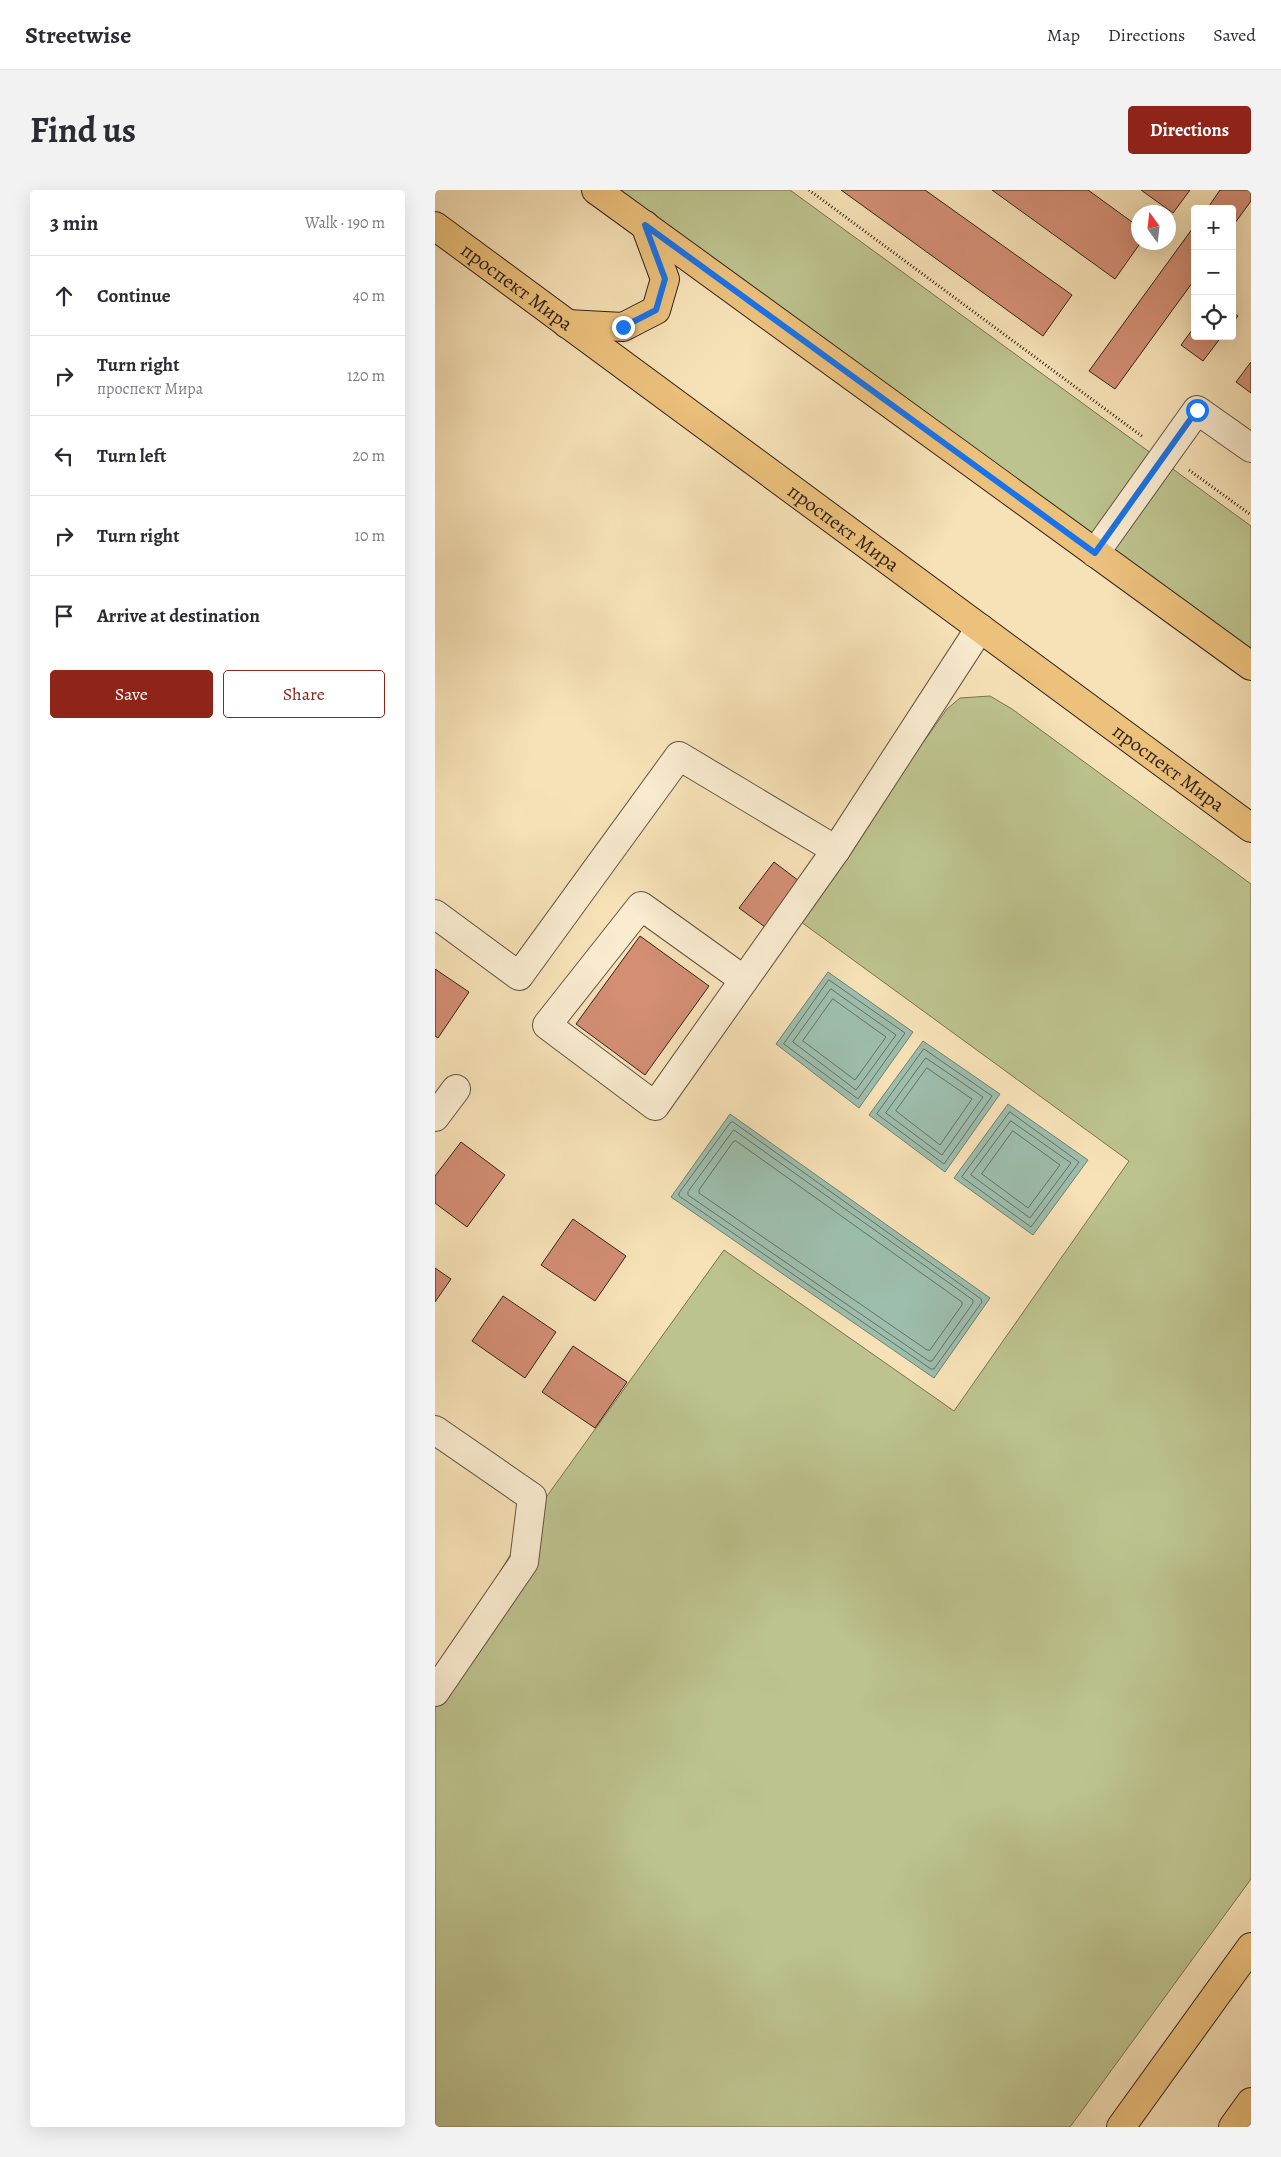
<!DOCTYPE html>
<html lang="en">
<head>
<meta charset="utf-8">
<style>
  body { margin:0; font-family:Alegreya,serif; background:#f2f2f3; color:#2b2b33 }
  .controls { position:absolute; right:15px; top:15px; display:grid; overflow:hidden; border-radius:5px; box-shadow:0 5px 20px #0002 }
  .controls button { width:45px; height:45px; display:grid; place-items:center; padding:0; border:0; border-bottom:1px solid #e1e1e2; background:#fff; color:#2b2b33; font:25px sans-serif }
  .compass { position:absolute; left:696px; top:15px; width:45px; height:45px; border-radius:50%; background:#fff; box-shadow:0 5px 20px #0002; rotate:345deg }
  .stop { position:absolute; width:15px; height:15px; margin:-11px; border:4px solid #1a73e8; border-radius:50%; background:#fff }
  .stop.end { background:#1a73e8; border-color:#fff; box-shadow:0 1px 5px #0008 }
  .list { margin:0; padding:0; list-style:none }
  h2 { display:flex; justify-content:space-between; align-items:center; height:65px; margin:0; padding:0 20px; font-size:21px }
  h2 small { font-size:16px; font-weight:400; color:#7c7c81 }
  .list li { display:grid; grid-template-columns:32px 1fr auto; gap:15px; align-items:center; box-sizing:border-box; height:80px; padding:0 20px; border-top:1px solid #e1e1e2 }
  .list b { display:block; font-size:19px; white-space:nowrap }
  .list p { margin:0; font-size:16px; white-space:nowrap; color:#7c7c81 }
  .list em { font-size:16px; font-style:normal; color:#7c7c81 }
  .actions { display:flex; gap:10px; padding:15px 20px }
  .actions a { flex:1; padding:11px 0; border:1px solid #8f2418; border-radius:5px; text-align:center; font-size:18px; color:#8f2418 }
  .actions .main { background:#8f2418; color:#fff }
  .icon { flex:none; width:28px; height:28px; fill:none; stroke:currentColor; stroke-width:2; stroke-linecap:round; stroke-linejoin:round }
  .map { position:relative; flex:none; width:816px; height:1937px; overflow:hidden; border-radius:5px }
  header { display:flex; align-items:center; gap:30px; box-sizing:border-box; height:70px; padding:0 25px; background:#fff; border-bottom:1px solid #e1e1e2 }
  header strong { font-size:24px }
  nav { display:flex; gap:28px; margin-inline-start:auto; font-size:18px }
  .intro { display:flex; align-items:center; justify-content:space-between; box-sizing:border-box; height:120px; padding:0 30px }
  h1 { margin:0; font-size:35px }
  .button { padding:12px 22px; border-radius:5px; background:#8f2418; color:#fff; font-size:18px; font-weight:700 }
  main { display:flex; gap:30px; padding:0 30px }
  aside { flex:1; background:#fff; border-radius:5px; box-shadow:0 5px 20px #0002 }
  .map>svg:first-child { display:block }
</style>
</head>
<body>
<header>
<strong>Streetwise</strong>
<nav><a>Map</a><a>Directions</a><a>Saved</a></nav>
</header>
<div class="intro"><h1>Find us</h1><a class="button">Directions</a></div>
<main>
<aside>
<h2>3 min<small>Walk · 190 m</small></h2>
<ul class="list">
<li><svg class="icon" aria-label="ahead" viewBox="0 0 24 24"><path d="M12 20V5M6 11l6-6 6 6"/></svg><div><b>Continue</b></div><em>40 m</em></li>
<li><svg class="icon" aria-label="right" viewBox="0 0 24 24"><path d="M7 20v-9h11M14 6l5 5-5 5"/></svg><div><b>Turn right</b><p>проспект Мира</p></div><em>120 m</em></li>
<li><svg class="icon" aria-label="left" viewBox="0 0 24 24"><path d="M17 20v-9H6M10 6l-5 5 5 5"/></svg><div><b>Turn left</b></div><em>20 m</em></li>
<li><svg class="icon" aria-label="right" viewBox="0 0 24 24"><path d="M7 20v-9h11M14 6l5 5-5 5"/></svg><div><b>Turn right</b></div><em>10 m</em></li>
<li><svg class="icon" aria-label="arrive" viewBox="0 0 24 24"><path d="M6 21V4h12l-3 4 3 4H6"/></svg><div><b>Arrive at destination</b></div></li>
</ul>
<div class="actions"><a class="main">Save</a><a>Share</a></div>
</aside>
<div class="map">
<svg width="816" height="1937" viewBox="0 0 816 1937">
  <rect width="100%" height="100%" fill="#f7e2b7"/>
  <filter id="stains"><feTurbulence type="fractalNoise" baseFrequency=".004" numOctaves="4"/><feColorMatrix values="0 0 0 0 .2 0 0 0 0 .09 0 0 0 0 .02 0 0 0 .5 -.17"/></filter>
  <radialGradient id="worn" r=".72"><stop offset=".6" stop-color="#630" stop-opacity="0"/><stop offset="1" stop-color="#630" stop-opacity=".3"/></radialGradient>
  <g fill="#bdc38e" stroke="#787356">
    <polygon points="176,0 355,0 816,336 816,466"/>
    <polygon points="555,506 577,519 816,694 816,1689 635,1937 0,1937 0,1488 107,1313 289,1060 519,1221 694,971 362,729 512,519 525,508"/>
  </g>
  <g fill="#9dbead" stroke="#728073">
    <polygon points="393,782 478,842 424,918 341,854"/>
    <polygon points="488,851 565,904 510,982 434,925"/>
    <polygon points="573,914 653,970 598,1045 519,988"/>
    <polygon points="295,924 555,1108 499,1188 236,1007"/>
  </g>
  <g fill="none" stroke-linecap="round" stroke-linejoin="round">
    <g stroke="#687065" stroke-width="1">
      <polygon points="394,790 470,843 423,909 349,854"/>
      <polygon points="396,799 461,845 421,900 358,852"/>
      <polygon points="398,809 451,847 420,890 368,851"/>
      <polygon points="489,859 557,906 509,974 442,924"/>
      <polygon points="491,868 548,907 507,965 451,923"/>
      <polygon points="492,878 537,909 505,955 461,921"/>
      <polygon points="575,922 644,972 596,1037 527,987"/>
      <polygon points="576,931 636,973 595,1028 536,985"/>
      <polygon points="298,932 546,1109 547,1112 499,1179 496,1179 244,1006 244,1003 295,933"/>
      <polygon points="299,940 538,1110 538,1113 497,1171 494,1171 253,1005 253,1002"/>
      <polygon points="578,941 625,975 593,1018 547,984"/>
      <polygon points="301,951 527,1112 527,1115 495,1160 492,1160 264,1003 264,1000 298,952"/>
    </g>
  </g>
  <g fill="#d38e74" stroke="#32231d">
    <polygon points="406,0 490,0 637,105 608,146"/>
    <polygon points="557,0 653,0 704,37 704,52 706,52 680,89"/>
    <polygon points="706,0 755,0 738,23"/>
    <polygon points="785,0 816,0 816,11 797,37 797,19 772,19"/>
    <polygon points="760,35 760,89 680,199 654,181"/>
    <polygon points="797,122 803,126 797,133"/>
    <polygon points="760,136 760,146 787,146 768,171 746,155"/>
    <polygon points="816,172 816,203 801,192"/>
    <polygon points="339,672 364,691 330,737 304,718"/>
    <polygon points="205,746 274,796 210,885 141,834"/>
    <polygon points="0,779 34,802 3,848 0,846"/>
    <polygon points="26,952 70,985 32,1037 0,1013 0,986"/>
    <polygon points="138,1029 191,1066 160,1111 106,1075"/>
    <polygon points="0,1078 16,1089 0,1112"/>
    <polygon points="68,1106 121,1142 90,1188 37,1151"/>
    <polygon points="138,1156 192,1192 160,1238 107,1202"/>
  </g>
  <g fill="none" stroke-linecap="round" stroke-linejoin="round">
    <defs>
      <g id="minor">
        <polyline points="660,363 762,220 816,258"/>
        <polyline points="0,724 84,786 244,566 401,660"/>
        <polyline points="309,790 206,716 112,835 220,916 401,660 545,438"/>
        <polyline points="0,927 21,899"/>
        <polyline points="0,1240 97,1307 89,1372 0,1502"/>
      </g>
      <g id="major">
        <polyline points="161,0 816,476"/>
        <path id="s1" d="M0 36 816 638"/>
        <polyline points="132,134 188,137 221,120 230,89 210,35"/>
        <polyline points="686,1937 816,1757"/>
        <polyline points="798,1937 816,1912"/>
      </g>
    </defs>
    <use href="#minor" stroke="#635344" stroke-width="30"/>
    <use href="#major" stroke="#32231d" stroke-width="30"/>
    <g stroke="#32231d" stroke-width="3" stroke-dasharray="1 2.5" stroke-linecap="butt">
      <polyline points="374,0 708,247"/>
      <polyline points="754,280 816,325"/>
    </g>
    <use href="#minor" stroke="#faecd0" stroke-width="28"/>
    <use href="#major" stroke="#ecc17c" stroke-width="28"/>
  </g>
  <g fill="none" stroke-linecap="round" stroke-linejoin="round">
    <polyline stroke="#1a73e8" stroke-width="6" points="188,137 221,120 230,89 210,35 660,363 762,220"/>
  </g>
  <g text-anchor="middle" stroke-width="5" stroke-linejoin="round" paint-order="stroke">
    <g font-size="20" fill="#32231d" stroke="#faecd0">
      <text dy="7" stroke="none"><textPath href="#s1" startOffset="102">проспект Мира</textPath></text>
      <text dy="7" stroke="none"><textPath href="#s1" startOffset="508">проспект Мира</textPath></text>
      <text dy="7" stroke="none"><textPath href="#s1" startOffset="912">проспект Мира</textPath></text>
    </g>
  </g>
  <rect width="100%" height="100%" filter="url(#stains)"/>
  <rect width="100%" height="100%" fill="url(#worn)"/>
</svg>
<div class="controls">
<button>+</button>
<button>−</button>
<button><svg class="icon" aria-label="locate" viewBox="0 0 24 24"><circle cx="12" cy="12" r="6"/><path d="M12 2v4M12 18v4M2 12h4M18 12h4"/></svg></button>
</div>
<svg class="compass" viewBox="-18 -18 36 36"><path d="M0-13l5 13h-10z" fill="#e53935"/><path d="M0 13l5-13h-10z" fill="#7c7c81"/></svg>
<div class="stop" style="left:762px;top:220px"></div>
<div class="stop end" style="left:188px;top:137px"></div>
</div>
</main>
</body>
</html>
